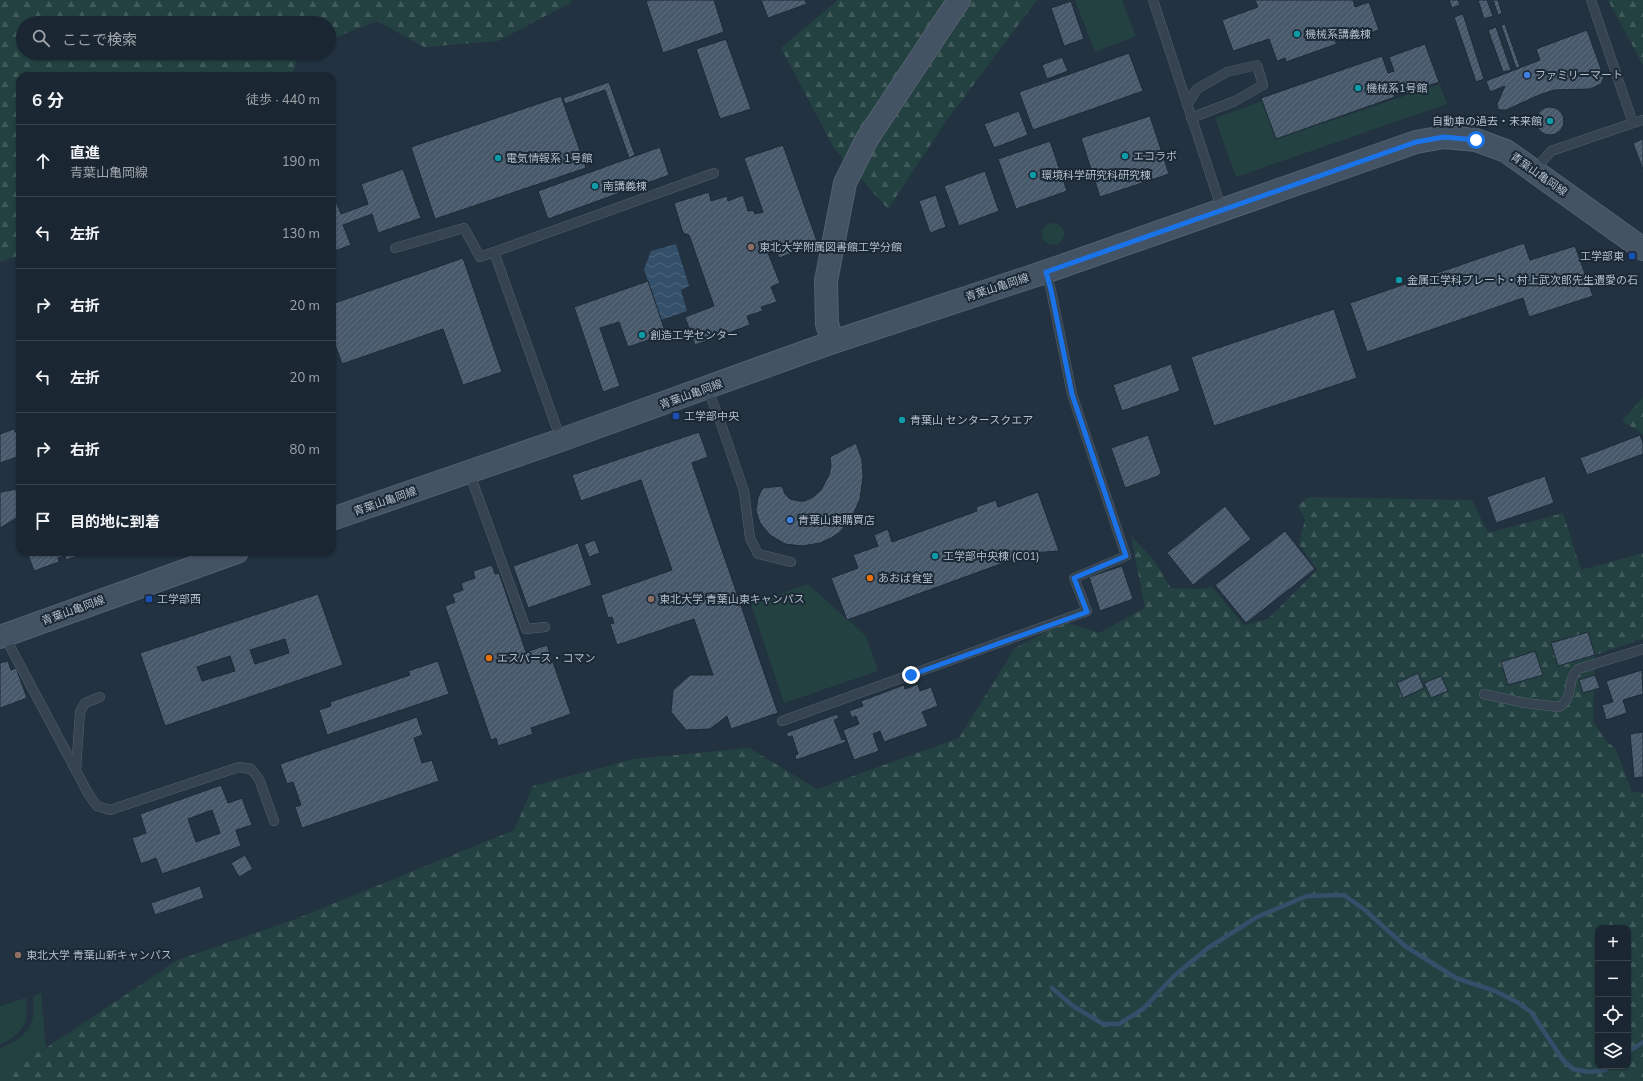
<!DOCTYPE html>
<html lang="ja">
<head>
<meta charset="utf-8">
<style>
  body { margin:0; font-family:Mulish,"Noto Sans JP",sans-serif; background:#232e39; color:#f1f3f6 }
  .controls { position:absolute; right:12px; bottom:12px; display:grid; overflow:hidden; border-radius:8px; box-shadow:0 1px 3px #0004 }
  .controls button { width:36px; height:36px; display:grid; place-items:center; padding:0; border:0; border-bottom:1px solid #38434d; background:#1a2631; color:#f1f3f6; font:20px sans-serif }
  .stop { position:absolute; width:12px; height:12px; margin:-9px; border:3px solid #1a73e8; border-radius:50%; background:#fff }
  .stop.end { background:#1a73e8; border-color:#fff; box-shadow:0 1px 4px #0008 }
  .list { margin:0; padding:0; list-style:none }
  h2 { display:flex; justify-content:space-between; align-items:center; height:52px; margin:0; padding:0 16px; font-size:17px }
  h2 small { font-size:13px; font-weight:400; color:#9fa5ab }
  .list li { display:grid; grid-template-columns:26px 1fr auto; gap:12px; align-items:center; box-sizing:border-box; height:72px; padding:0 16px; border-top:1px solid #38434d }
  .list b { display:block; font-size:15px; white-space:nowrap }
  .list p { margin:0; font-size:13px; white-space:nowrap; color:#9fa5ab }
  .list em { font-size:13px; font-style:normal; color:#9fa5ab }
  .icon { flex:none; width:22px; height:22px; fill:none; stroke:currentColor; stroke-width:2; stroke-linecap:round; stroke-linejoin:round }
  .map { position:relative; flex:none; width:1643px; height:1081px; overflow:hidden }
  .search { position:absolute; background:#1a2631; box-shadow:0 1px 3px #0004; left:16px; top:16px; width:320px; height:44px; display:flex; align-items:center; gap:10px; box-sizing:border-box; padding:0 14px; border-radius:22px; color:#9fa5ab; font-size:15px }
  .panel { position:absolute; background:#1a2631; box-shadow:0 1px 3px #0004; left:16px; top:72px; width:320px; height:484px; border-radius:12px }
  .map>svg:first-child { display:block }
</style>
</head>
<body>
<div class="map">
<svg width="1643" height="1081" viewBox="0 0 1643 1081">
  <defs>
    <pattern id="forest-firs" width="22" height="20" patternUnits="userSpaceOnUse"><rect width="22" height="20" fill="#244141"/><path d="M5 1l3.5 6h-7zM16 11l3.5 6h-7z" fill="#415b5b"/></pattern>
    <pattern id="water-waves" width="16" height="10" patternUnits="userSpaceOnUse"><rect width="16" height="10" fill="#344f69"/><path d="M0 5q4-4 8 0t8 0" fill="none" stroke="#4f677d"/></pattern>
    <pattern id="building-hatch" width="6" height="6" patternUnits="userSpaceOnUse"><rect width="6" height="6" fill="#47596a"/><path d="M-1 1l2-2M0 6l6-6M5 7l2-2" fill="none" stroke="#5f6f7e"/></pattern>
  </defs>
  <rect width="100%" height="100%" fill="#223241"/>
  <g fill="#244141">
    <polygon points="1075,0 1122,0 1136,36 1095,52"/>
    <polygon points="1440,84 1447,104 1236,177 1215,118 1262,101 1276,139"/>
    <circle cx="1053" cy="234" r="11"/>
    <polygon points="808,584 866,636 878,671 784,703 751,604"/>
    <path d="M41 993 46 1048 0 1073V1049C28 1035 36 1028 33 996Z"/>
    <path d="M26 998C29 1024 24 1032 0 1045V1006Z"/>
  </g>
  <g fill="url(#forest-firs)" fill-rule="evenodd">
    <polygon points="0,0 572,0 570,3 498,41 424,47 377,21 329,40 329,23 23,23 23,53 299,53 292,76 20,76 20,255 0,262"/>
    <polygon points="838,0 1037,0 947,120 888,209 834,148 781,48"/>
    <polygon points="1608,0 1643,0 1643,65"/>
    <polygon points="1643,397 1643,434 1622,421"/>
    <path d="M1309 497 1472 500 1488 533 1563 513 1581 570 1643 553V639L1595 655 1593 721 1605 740 1616 749 1632 792 1643 793V1081H0V1073L46 1048 178 960 293 920 514 830 533 786 634 759 749 748 817 789 959 738 1015 648 1064 622 1099 633 1145 608 1131 536 1153 559 1171 588 1199 589 1212 587 1244 625 1268 619 1317 570 1299 544 1305 520 1298 505ZM1598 928H1628V1066H1598Z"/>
  </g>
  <polygon fill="url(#water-waves)" points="676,244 689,286 681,290 687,311 661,320 644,269 651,251"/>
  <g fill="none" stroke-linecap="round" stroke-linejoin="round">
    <g stroke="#344f69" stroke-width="4.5">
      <polyline points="1052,988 1073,1006 1103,1024 1119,1024 1143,1009 1174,976 1208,948 1257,917 1307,896 1344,895 1365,910 1405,946 1456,978 1495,991 1517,1002 1531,1012 1563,1060 1573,1069 1589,1072 1605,1070 1610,1066"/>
      <polyline points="1628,1052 1643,1042"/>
    </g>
  </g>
  <g fill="url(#building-hatch)" stroke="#1d2a37" fill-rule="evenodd">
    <polygon points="650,0 714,0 724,32 663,53 646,1"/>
    <polygon points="761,0 805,0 807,4 768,18"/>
    <polygon points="1255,0 1353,0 1355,7 1369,2 1379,30 1344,42 1342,38 1335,41 1337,44 1286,62 1285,58 1277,61 1269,39 1233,51 1222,20 1258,7"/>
    <polygon points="1449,0 1458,0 1460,5 1452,8"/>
    <polygon points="1478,0 1487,0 1493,16 1484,19"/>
    <polygon points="1493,0 1498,0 1502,13 1498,15"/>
    <polygon points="1071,1 1084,39 1064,46 1051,8"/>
    <polygon points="1463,14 1484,79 1476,82 1454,17"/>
    <polygon points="1505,24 1520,67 1516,68 1501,25"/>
    <polygon points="1496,27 1511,70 1503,72 1488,30"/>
    <polygon points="1587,30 1604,77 1601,84 1590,89 1554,90 1539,95 1506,110 1501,110 1498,109 1497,104 1505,86 1490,92 1486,81 1540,60 1536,49"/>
    <polygon points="726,39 751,109 720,119 696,49"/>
    <polygon points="1425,44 1439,82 1403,95 1401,93 1394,95 1395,97 1276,139 1261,98 1382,56 1388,73 1394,71 1389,57"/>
    <polygon points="1129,53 1143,91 1033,130 1019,92"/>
    <polygon points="1062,57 1068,71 1047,79 1042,65"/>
    <polygon points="609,82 635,155 629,158 605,90 565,104 563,98"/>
    <polygon points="561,96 586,168 435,219 411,147"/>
    <circle cx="1550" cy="121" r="14"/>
    <polygon points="1019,111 1028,135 994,148 984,124"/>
    <polygon points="1150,116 1169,174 1100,197 1081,138"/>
    <polygon points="1643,139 1643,170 1633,143"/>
    <polygon points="1050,141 1067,191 1016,209 998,159"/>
    <polygon points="783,145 818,244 779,258 776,250 768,253 780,283 771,287 777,302 761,307 763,311 747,316 750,325 695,345 685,317 714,306 689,235 683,233 674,203 709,192 711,201 727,196 728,201 743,195 748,211 753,210 755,214 763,212 744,158"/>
    <polygon points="660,147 669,175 548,219 538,191"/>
    <polygon points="403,169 421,218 378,233 372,214 343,225 351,245 332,252 332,196 334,196 341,214 368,204 361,184"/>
    <polygon points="985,171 999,211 959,226 944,186"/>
    <polygon points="936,195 946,227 930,233 919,201"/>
    <polygon points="1524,243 1530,260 1575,246 1593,296 1529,317 1523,298 1367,352 1350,303"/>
    <polygon points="463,258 502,372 463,385 443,329 342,364 332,336 332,304"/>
    <polygon points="648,281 666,334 628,347 619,322 600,328 620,386 603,392 574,307"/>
    <polygon points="1334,309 1357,378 1214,426 1191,357"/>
    <polygon points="1171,364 1180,391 1122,411 1113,385"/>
    <polygon points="14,429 15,432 20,430 20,456 0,463 0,434"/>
    <polygon points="699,432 708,457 692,463 778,713 731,729 727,716 710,729 686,730 671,712 673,690 690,675 713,675 694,619 617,645 610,624 614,623 612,617 608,618 601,595 672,570 641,480 581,501 572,475"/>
    <polygon points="1148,435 1161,472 1158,476 1125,488 1111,448"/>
    <polygon points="1640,435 1643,443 1643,454 1587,475 1580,458"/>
    <polygon points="856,443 862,460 863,477 860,499 852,517 840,532 831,538 820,543 802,546 785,544 770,535 760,523 756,511 758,497 763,488 782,486 785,494 790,499 799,501 805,501 813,497 821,490 829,475 831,466 830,457"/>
    <polygon points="1545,476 1554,503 1496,523 1487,497"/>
    <polygon points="18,489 20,496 20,516 0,528 0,492"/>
    <polygon points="1038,492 1059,551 1017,554 1017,558 847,620 831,578 858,568 853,555 878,546 874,535 888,529 892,542 977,511 976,507 996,500 998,507"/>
    <polygon points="1225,506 1251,539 1193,585 1167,553"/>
    <polygon points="1285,531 1315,569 1246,623 1215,585"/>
    <polygon points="595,540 600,553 589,557 584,544"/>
    <polygon points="578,543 592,585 528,608 513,566"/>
    <polygon points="27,552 89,552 66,560 65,556 58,558 59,562 34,571"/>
    <polygon points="492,565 495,574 499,573 526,652 547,645 571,714 531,728 533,734 498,746 496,738 491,740 445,606 455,602 452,594 463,590 461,583 475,578 473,571"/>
    <polygon points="1122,566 1133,599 1100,611 1089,577"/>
    <path d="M318 594 343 665 165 726 140 653ZM285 639 289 653 255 664 250 650ZM230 656 235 671 202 681 197 667Z"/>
    <polygon points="1588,632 1595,655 1558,666 1551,643"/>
    <polygon points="1535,651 1543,675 1508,685 1501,662"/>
    <polygon points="8,661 11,670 16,668 27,698 0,708 0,663"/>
    <polygon points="438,661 449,694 327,735 319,710 331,706 330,702 410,675 408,671"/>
    <polygon points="1642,670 1643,694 1623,700 1627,713 1606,720 1602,705 1613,702 1606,681"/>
    <polygon points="1418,673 1424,688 1403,698 1397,683"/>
    <polygon points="1595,675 1600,688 1583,693 1579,680"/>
    <polygon points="1441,676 1448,691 1431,698 1424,683"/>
    <polygon points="918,684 920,691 931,687 938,706 922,712 928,726 884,742 880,731 873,734 879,751 854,760 843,730 859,724 856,716 852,718 849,711 863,706 861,701 904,685 905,689"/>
    <polygon points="837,714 839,718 834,720 842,740 845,739 846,742 796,760 795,755 798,754 792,736 788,737 786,733"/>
    <polygon points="417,717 423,735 414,738 422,763 432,760 439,781 302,828 295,807 301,805 293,782 287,784 280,764"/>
    <polygon points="1643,732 1643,777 1634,778 1630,734"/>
    <path d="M221 785 228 803 242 798 252 825 236 830 241 846 162 874 156 858 141 864 132 838 146 833 140 814ZM212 810 220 833 196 842 188 819Z"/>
    <polygon points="245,855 253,869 239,877 231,863"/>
    <polygon points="200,886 204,898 155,915 151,903"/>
  </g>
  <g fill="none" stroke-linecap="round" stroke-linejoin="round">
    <defs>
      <g id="lane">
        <polyline points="1153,0 1222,210"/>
        <polyline points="1187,105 1197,89 1227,72 1257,65 1263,85 1235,101 1191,118"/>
        <polyline points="1633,123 1643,120"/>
        <polyline points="1534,171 1551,151 1633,123 1591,0"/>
        <polyline points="395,248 464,228 480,257 494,252"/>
        <polyline points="707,388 719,418 744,491 750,538 758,554 791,562"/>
        <polyline points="561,440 494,252 714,173"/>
        <polyline points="469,472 526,629 545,627"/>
        <polyline points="4,635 89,795 97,806 110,810 239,767 251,769 259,779 274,821"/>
        <path d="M1484 694 1525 703 1559 707C1576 696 1565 682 1578 669L1643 649"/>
        <polyline points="782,721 1087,611 1074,578 1126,556 1072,394 1051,290 1045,272"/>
        <polyline points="76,771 80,712 85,703 100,697"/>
      </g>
      <g id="secondary">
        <polyline points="833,342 827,324 826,281 845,183 867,139 959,0"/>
        <polyline points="332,519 561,440 833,342 1045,272 1416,142 1444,137 1476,140 1506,151 1643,249"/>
        <polyline points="0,637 237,552"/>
      </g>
    </defs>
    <use href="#lane" stroke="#54616e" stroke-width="10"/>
    <use href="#secondary" stroke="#54616e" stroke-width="24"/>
    <use href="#lane" stroke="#364350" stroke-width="9"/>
    <use href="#secondary" stroke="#445364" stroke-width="22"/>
  </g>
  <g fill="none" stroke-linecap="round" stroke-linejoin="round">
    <polyline stroke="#1a73e8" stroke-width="5" points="911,675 1087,612 1074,578 1126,556 1072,394 1051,290 1046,272 1416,142 1444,137 1476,140"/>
  </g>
  <g fill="#0f9aa8" stroke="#1b2835" stroke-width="1.5">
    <circle cx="1297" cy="34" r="4"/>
    <circle cx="1358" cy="88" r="4"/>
    <circle cx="1550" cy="121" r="4"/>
    <circle cx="1125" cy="156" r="4"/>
    <circle cx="498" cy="158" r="4"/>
    <circle cx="1033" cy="175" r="4"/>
    <circle cx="595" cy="186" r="4"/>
    <circle cx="1399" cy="280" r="4"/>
    <circle cx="642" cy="335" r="4"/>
    <circle cx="902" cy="420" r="4"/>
    <circle cx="935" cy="556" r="4"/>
  </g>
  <g fill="#3f7fe0" stroke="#1b2835" stroke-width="1.5">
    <circle cx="1527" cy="75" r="4"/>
    <circle cx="790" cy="520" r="4"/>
  </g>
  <g fill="#8d6e63" stroke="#1b2835" stroke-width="1.5">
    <circle cx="751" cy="247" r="4"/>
    <circle cx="651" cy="599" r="4"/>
    <circle cx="18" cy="955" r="4"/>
  </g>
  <g fill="#1a4fb4" stroke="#1b2835" stroke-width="1.5">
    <rect x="1628" y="252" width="8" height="8" rx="2"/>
    <rect x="672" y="412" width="8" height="8" rx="2"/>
    <rect x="145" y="595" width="8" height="8" rx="2"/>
  </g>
  <g fill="#e8710a" stroke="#1b2835" stroke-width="1.5">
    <circle cx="870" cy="578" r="4"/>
    <circle cx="489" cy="658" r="4"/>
  </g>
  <g text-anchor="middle" stroke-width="4" stroke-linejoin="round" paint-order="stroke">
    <g font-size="11" fill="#b2becb" stroke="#1b2835" text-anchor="start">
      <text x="1305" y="38">機械系講義棟</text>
      <text x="1535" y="79">ファミリーマート</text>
      <text x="1366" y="92">機械系1号館</text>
      <text x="1542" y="125" text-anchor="end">自動車の過去・未来館</text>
      <text x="1133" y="160">エコラボ</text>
      <text x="506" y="162">電気情報系 1号館</text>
      <text x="1041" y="179">環境科学研究科研究棟</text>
      <text x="603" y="190">南講義棟</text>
      <text x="759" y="251">東北大学附属図書館工学分館</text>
      <text x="1624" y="260" text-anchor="end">工学部東</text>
      <text x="1407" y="284">金属工学科プレート・村上武次郎先生遺愛の石</text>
      <text x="650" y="339">創造工学センター</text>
      <text x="684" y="420">工学部中央</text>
      <text x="910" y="424">青葉山 センタースクエア</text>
      <text x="798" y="524">青葉山東購買店</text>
      <text x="943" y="560">工学部中央棟 (C01)</text>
      <text x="878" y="582">あおば食堂</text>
      <text x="157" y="603">工学部西</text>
      <text x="659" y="603">東北大学 青葉山東キャンパス</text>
      <text x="497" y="662">エスパース・コマン</text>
      <text x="26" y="959">東北大学 青葉山新キャンパス</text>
    </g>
    <g font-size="11" fill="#b2becb" stroke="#1b2835">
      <text transform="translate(1539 174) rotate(35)" y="4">青葉山亀岡線</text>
      <text transform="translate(997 287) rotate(-18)" y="4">青葉山亀岡線</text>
      <text transform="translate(691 394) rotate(-20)" y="4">青葉山亀岡線</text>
      <text transform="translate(385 501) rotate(-19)" y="4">青葉山亀岡線</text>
      <text transform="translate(73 610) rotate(-20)" y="4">青葉山亀岡線</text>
    </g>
  </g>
</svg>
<div class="controls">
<button>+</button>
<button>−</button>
<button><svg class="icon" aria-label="locate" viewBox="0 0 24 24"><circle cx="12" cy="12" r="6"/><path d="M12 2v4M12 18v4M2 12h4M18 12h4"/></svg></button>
<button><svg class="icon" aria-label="layers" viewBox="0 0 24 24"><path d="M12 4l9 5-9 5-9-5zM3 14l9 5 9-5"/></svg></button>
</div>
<div class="stop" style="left:1476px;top:140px"></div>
<div class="stop end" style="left:911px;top:675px"></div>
<div class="search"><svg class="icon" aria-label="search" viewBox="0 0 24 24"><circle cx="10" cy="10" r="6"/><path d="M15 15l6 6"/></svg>ここで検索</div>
<section class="panel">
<h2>6 分<small>徒歩 · 440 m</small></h2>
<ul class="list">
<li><svg class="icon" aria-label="ahead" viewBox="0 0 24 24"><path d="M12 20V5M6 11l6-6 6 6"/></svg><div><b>直進</b><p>青葉山亀岡線</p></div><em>190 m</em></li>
<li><svg class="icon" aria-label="left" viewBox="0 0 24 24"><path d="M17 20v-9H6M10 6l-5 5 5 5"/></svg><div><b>左折</b></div><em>130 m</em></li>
<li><svg class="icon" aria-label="right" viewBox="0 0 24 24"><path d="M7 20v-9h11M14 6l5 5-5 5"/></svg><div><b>右折</b></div><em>20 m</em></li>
<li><svg class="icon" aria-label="left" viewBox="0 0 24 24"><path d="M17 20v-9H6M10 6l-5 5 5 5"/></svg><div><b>左折</b></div><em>20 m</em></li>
<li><svg class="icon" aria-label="right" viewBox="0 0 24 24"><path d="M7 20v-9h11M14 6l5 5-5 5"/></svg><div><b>右折</b></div><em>80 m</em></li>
<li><svg class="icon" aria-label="arrive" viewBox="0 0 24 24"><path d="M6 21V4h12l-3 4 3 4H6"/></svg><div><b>目的地に到着</b></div></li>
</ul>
</section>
</div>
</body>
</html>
